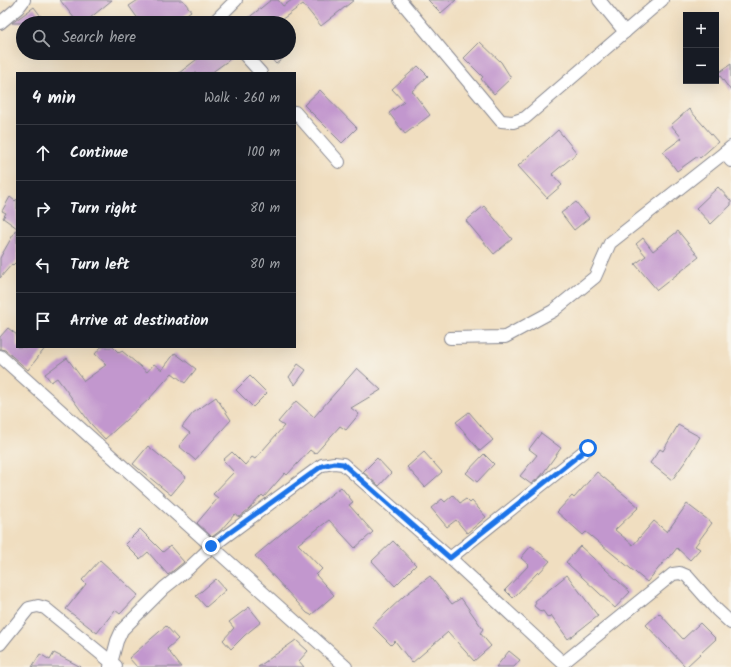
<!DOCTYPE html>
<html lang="en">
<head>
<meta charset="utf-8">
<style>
  body { margin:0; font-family:Kalam,sans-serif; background:#242831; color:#f1f3f6 }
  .controls { position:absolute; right:12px; top:12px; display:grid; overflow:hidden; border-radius:0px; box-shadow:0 4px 16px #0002 }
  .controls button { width:36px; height:36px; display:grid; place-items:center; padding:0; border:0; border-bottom:1px solid #363941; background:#171b24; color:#f1f3f6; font:20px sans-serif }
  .stop { position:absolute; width:12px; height:12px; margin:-9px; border:3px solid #1a73e8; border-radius:50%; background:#fff }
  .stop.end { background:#1a73e8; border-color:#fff; box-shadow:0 1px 4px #0008 }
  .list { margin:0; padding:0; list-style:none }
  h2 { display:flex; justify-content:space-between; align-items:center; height:52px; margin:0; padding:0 16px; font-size:17px }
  h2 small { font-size:13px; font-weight:400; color:#9ea1a6 }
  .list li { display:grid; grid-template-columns:26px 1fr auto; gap:12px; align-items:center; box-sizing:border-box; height:56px; padding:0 16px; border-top:1px solid #363941 }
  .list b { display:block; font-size:15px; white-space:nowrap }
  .list em { font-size:13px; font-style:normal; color:#9ea1a6 }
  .icon { flex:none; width:22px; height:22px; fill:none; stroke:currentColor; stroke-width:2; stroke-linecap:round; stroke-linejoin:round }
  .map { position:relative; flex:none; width:731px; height:667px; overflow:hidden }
  .search { position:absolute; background:#171b24; box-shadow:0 4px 16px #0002; left:16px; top:16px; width:280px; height:44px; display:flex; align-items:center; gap:10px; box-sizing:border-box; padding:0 14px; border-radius:22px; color:#9ea1a6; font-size:15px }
  .panel { position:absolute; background:#171b24; box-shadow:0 4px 16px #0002; left:16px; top:72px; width:280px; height:276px; border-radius:0px }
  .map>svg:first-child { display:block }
</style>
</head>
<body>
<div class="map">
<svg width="731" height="667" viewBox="0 0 731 667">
  <rect width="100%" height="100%" fill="#f7f3e8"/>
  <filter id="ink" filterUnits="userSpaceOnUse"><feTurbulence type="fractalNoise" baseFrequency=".025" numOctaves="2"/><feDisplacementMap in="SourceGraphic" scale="8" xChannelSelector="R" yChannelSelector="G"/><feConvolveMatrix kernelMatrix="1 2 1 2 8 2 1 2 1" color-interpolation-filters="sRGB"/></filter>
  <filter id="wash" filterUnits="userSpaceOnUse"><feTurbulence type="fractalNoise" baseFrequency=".012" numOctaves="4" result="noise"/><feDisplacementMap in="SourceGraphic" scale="16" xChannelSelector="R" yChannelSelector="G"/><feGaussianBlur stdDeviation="0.9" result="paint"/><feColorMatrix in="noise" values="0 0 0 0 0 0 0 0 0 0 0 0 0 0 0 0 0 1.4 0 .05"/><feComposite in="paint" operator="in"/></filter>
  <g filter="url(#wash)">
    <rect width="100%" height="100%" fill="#f0dec0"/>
    <g id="blocks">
      <g fill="#c297ce">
        <polygon points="60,0 112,0 84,23 78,23"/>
        <polygon points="138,0 183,0 191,11 174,23 141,23 129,6"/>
        <polygon points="271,0 278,0 283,6 292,0 354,0 321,26 303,4 277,23 242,23"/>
        <polygon points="428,0 456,0 441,13"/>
        <polygon points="34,7 46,23 12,23"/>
        <polygon points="480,42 501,62 511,78 494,94 481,79 483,77 464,58"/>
        <polygon points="205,53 236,53 236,55 211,73 179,73"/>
        <polygon points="266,53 290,53 276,64"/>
        <polygon points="731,64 731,91 718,73"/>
        <polygon points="418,66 428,76 412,91 430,115 405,134 389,113 404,102 392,89"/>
        <polygon points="320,90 357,128 342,143 304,105"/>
        <polygon points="689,109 718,142 700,158 698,156 677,171 663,152 682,138 671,125"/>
        <polygon points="558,130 577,153 552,174 562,185 547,198 518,166"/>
        <polygon points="718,187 731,201 731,205 711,224 696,208"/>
        <polygon points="10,197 15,201 17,199 17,261 13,265 12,264 0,278 0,258 17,228 3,218 6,213 2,211"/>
        <polygon points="576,202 589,218 574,230 561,213"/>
        <polygon points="484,206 512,239 494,254 466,221"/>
        <polygon points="678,231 699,257 657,290 635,264 646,256 636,244 643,238 653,251"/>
        <polygon points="8,328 17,335 17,347 46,347 28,370 5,350 0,349 0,337"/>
        <polygon points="101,347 113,347 119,353 122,351 147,372 154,364 162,370 175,353 196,369 185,383 172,373 149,399 105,439 91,424 57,378 51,382 45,374 67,358 84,381 106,365 104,364 105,363 95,354"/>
        <polygon points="298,364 306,370 295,385 289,377"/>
        <polygon points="357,368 381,390 351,408 359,414 346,430 340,426 315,454 310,450 287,475 285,473 264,497 262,495 249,509 239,517 235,514 220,531 212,537 197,523 218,498 213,494 234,472 223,460 232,452 245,465 252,457 255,459 284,426 278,422 296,401 314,417"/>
        <polygon points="250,376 267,393 253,407 236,390"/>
        <polygon points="216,397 231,420 195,460 179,446 190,433 182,427 193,413"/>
        <polygon points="469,412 493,440 480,451 456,422"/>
        <polygon points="678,425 700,437 687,459 672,480 650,463 660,449 663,451"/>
        <polygon points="541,433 561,448 541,476 531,484 520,476 537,455 529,449"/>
        <polygon points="148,446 186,477 171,495 133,464"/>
        <polygon points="424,452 442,472 425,487 407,467"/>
        <polygon points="484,454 494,464 477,482 466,473"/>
        <polygon points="377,458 391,473 379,486 363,472"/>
        <polygon points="597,472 639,507 615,530 633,545 654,521 667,532 687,504 712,523 695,546 700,549 690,560 677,548 669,558 668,557 647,582 586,532 583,535 557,512 572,496 574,498"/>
        <polygon points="341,487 353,502 349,505 373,532 355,548 329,520 298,544 322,569 316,575 334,595 311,615 307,613 255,556 288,528"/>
        <polygon points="453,495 460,503 466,499 470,503 472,501 486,517 467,533 456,520 447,527 431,508 442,499 445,502"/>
        <polygon points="140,529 163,552 170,546 184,562 168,575 148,552 140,559 125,544"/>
        <polygon points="393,541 416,565 395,586 372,561"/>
        <polygon points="531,546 550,561 539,573 538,572 513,598 505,590 529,565 521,558"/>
        <polygon points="580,546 630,592 615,608 566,562"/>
        <polygon points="100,560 138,595 120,614 115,610 97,633 66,609 86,584 82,580"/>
        <polygon points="567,575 598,616 568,639 551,615 548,618 543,611 541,612 534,606 536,603 535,601"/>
        <polygon points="430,576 452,604 461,598 483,629 480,633 491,646 474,661 448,632 412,663 395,641 391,645 372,626 404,596"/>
        <polygon points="216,579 226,590 206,607 196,596"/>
        <polygon points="249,607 261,622 245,635 231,649 223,640 234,628 229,622"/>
        <polygon points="659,613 683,639 700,623 716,639 686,667 646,625"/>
        <polygon points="166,626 178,639 167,649 181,667 137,667 129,658"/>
        <polygon points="296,640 308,651 299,661 304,667 258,667"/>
        <polygon points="509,651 520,660 514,667 496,667"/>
        <polygon points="54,653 81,667 32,667 40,654 50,660"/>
      </g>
    </g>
  </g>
  <g filter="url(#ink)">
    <use href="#blocks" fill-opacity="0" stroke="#86868f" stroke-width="1"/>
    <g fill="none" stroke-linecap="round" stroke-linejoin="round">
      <defs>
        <g id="minor">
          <polyline points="400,0 501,121 513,122 525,118 662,0"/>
          <polyline points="599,0 625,32"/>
          <polyline points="0,23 18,8 24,0"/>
          <polyline points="217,23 215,21 236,0"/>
          <polyline points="243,53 261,73"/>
          <polyline points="295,112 339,162"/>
          <polyline points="731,147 724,153 731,161"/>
          <polyline points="450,338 505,337 553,311 595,277 610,243 724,153"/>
          <polyline points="0,356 346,667"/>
          <polyline points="450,558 588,448"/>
          <polyline points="0,644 29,608 38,606 45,608 116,666"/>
          <polyline points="110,667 117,641 122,630 164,588 189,568 211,547 322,465 334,463 343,464 450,558 563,663 673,574 680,573 687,576 717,610 731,623"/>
        </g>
      </defs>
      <use href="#minor" stroke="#86868f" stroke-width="14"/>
      <use href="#minor" stroke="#fff" stroke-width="12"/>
    </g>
  </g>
  <g fill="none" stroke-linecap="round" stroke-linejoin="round" filter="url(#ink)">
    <polyline stroke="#1a73e8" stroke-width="5" points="211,546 322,466 334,463 343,464 450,558 588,448"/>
  </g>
</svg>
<div class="controls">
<button>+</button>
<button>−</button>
</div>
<div class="stop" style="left:588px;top:448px"></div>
<div class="stop end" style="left:211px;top:546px"></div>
<div class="search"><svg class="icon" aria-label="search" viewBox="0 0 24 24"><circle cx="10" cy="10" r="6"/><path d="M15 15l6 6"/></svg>Search here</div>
<section class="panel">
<h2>4 min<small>Walk · 260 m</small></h2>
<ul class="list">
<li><svg class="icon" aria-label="ahead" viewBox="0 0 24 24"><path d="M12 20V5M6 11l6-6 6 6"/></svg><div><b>Continue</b></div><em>100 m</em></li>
<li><svg class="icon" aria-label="right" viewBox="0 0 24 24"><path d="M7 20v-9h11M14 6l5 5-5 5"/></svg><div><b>Turn right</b></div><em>80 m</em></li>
<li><svg class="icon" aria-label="left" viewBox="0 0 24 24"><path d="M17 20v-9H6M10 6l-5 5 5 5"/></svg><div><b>Turn left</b></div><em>80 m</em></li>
<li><svg class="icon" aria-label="arrive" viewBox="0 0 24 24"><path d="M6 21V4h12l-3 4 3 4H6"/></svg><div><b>Arrive at destination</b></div></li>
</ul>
</section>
</div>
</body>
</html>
